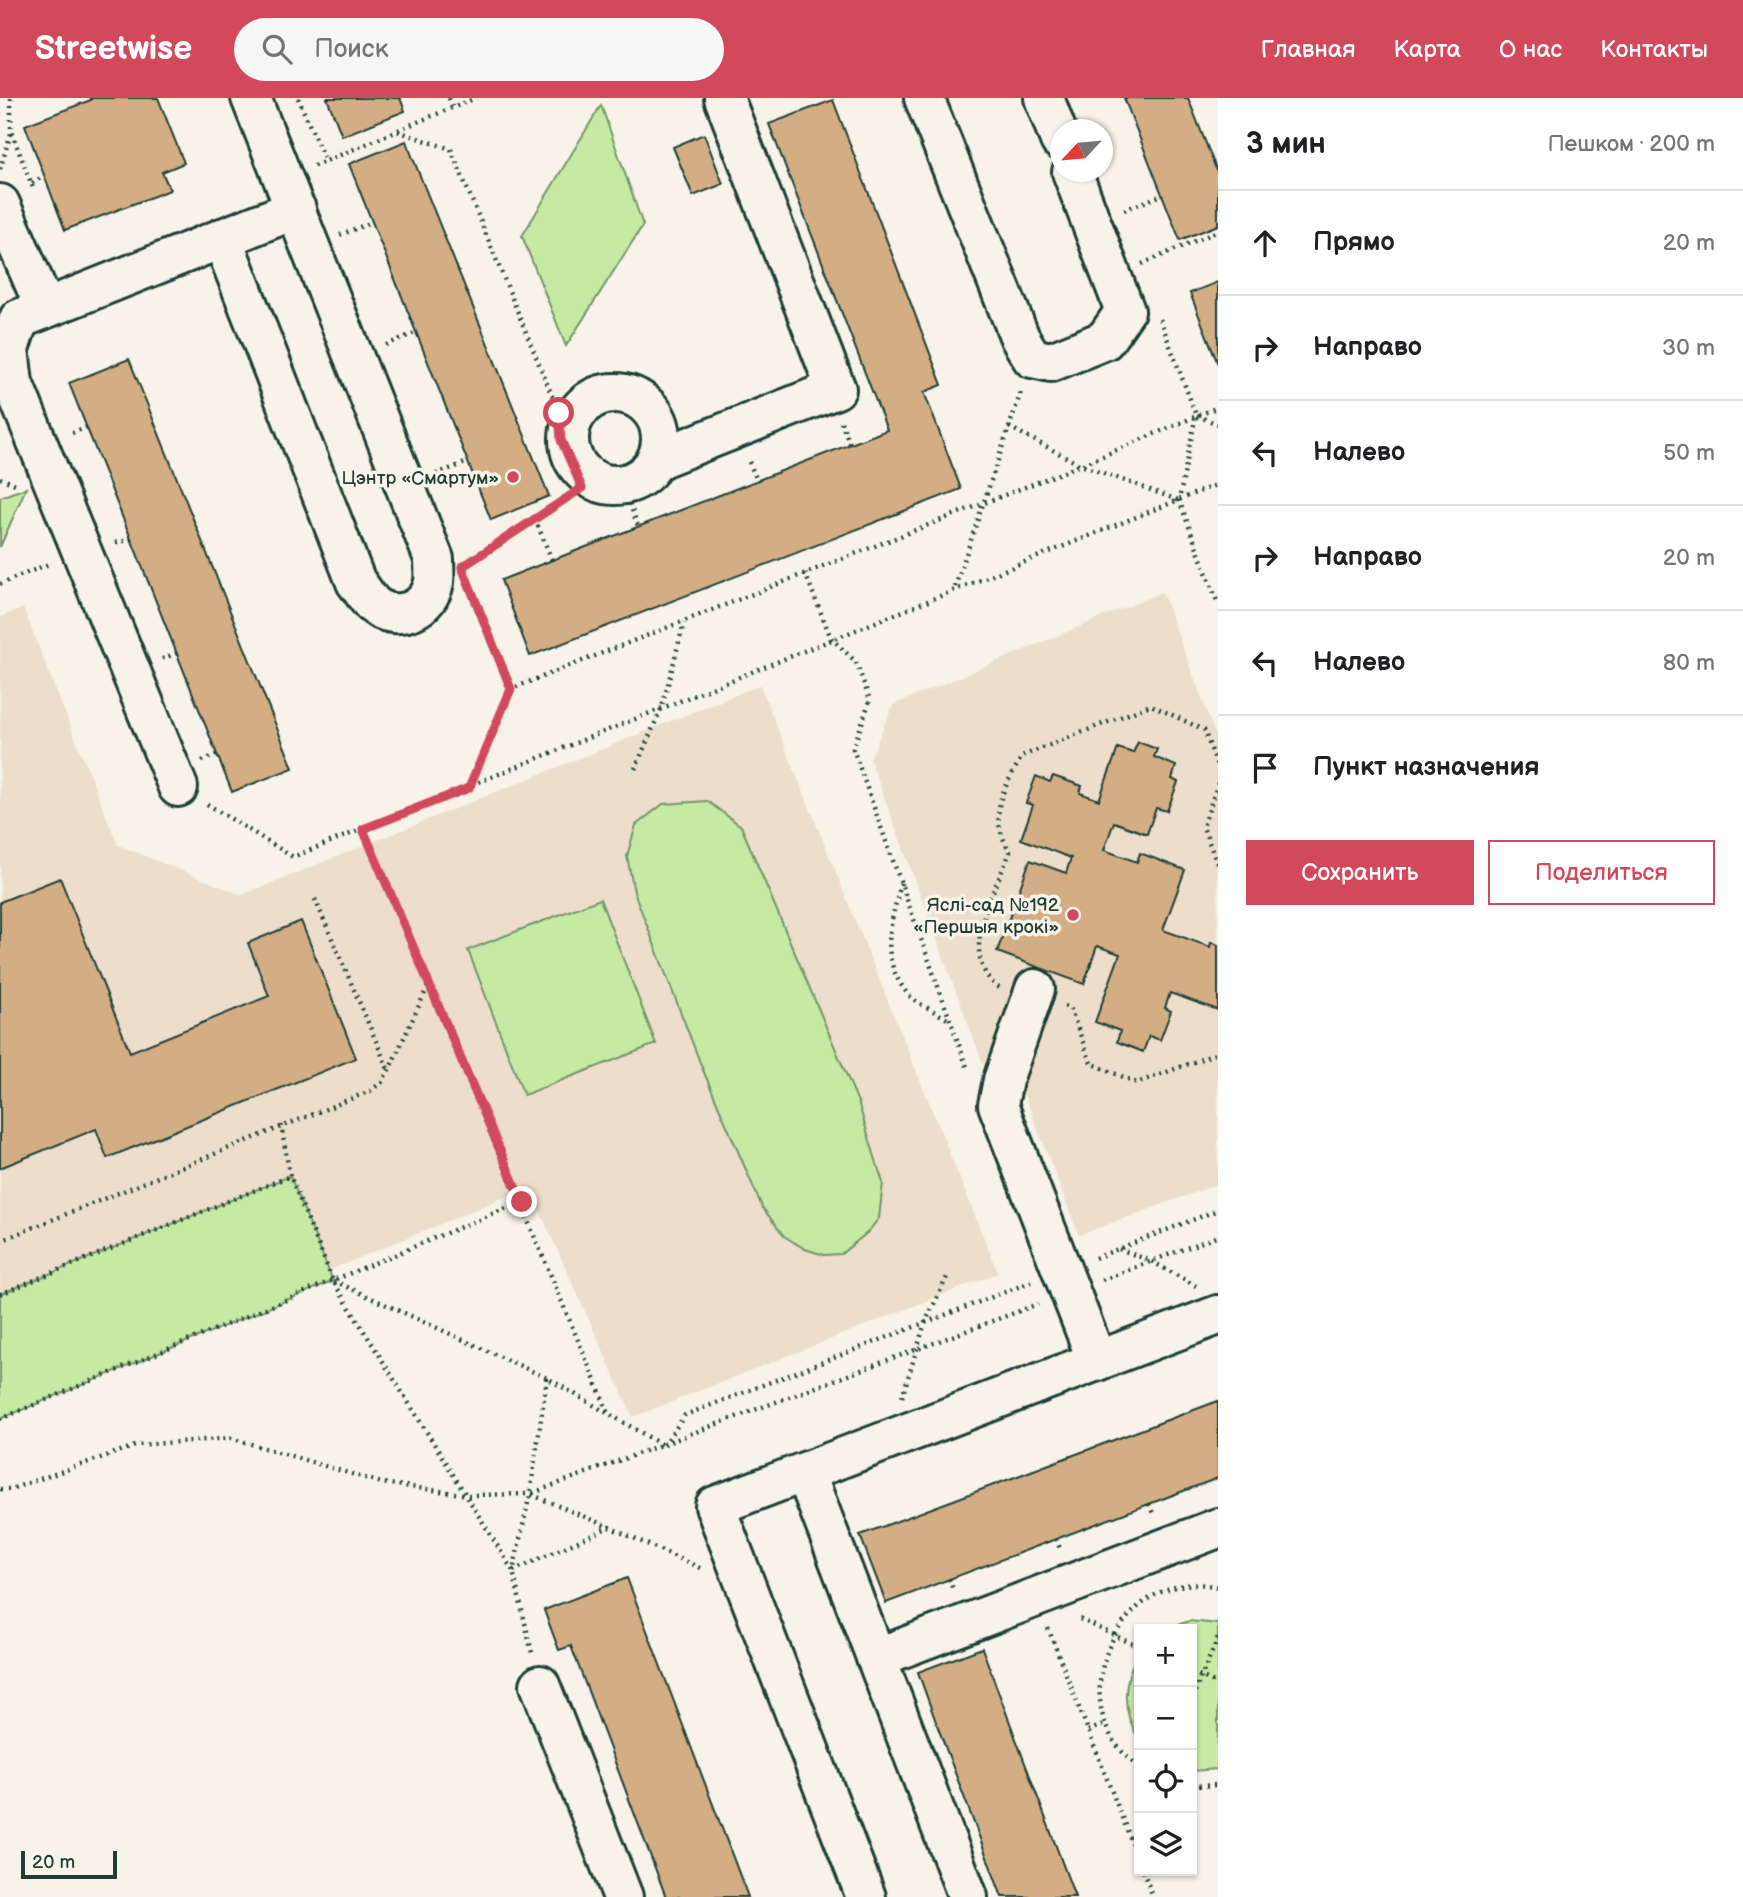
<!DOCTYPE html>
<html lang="ru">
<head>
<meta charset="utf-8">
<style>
  body { margin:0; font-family:"Balsamiq Sans",sans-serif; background:#f6f6f6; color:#202124 }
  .controls { position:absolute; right:21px; bottom:21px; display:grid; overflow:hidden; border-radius:0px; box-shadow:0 2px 5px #0004 }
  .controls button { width:63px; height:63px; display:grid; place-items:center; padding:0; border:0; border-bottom:2px solid #e0e0e0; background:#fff; color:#202124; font:35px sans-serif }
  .compass { position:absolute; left:1050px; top:21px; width:63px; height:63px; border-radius:50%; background:#fff; box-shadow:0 2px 5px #0004; rotate:244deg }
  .scale { position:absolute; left:21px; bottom:18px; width:96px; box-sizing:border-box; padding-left:7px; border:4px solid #1f3d34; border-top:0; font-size:19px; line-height:24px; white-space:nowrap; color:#1f3d34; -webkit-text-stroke:5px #f7f3e8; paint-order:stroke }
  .stop { position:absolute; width:21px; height:21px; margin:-16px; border:5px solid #d1495b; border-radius:50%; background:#fff }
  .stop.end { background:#d1495b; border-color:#fff; box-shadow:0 2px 7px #0008 }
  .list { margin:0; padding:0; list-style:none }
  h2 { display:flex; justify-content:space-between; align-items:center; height:91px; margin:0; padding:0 28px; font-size:30px }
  h2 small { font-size:23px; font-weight:400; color:#757577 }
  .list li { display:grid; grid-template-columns:46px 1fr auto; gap:21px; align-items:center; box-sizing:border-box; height:105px; padding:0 28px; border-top:2px solid #e0e0e0 }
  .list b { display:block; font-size:26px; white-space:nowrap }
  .list em { font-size:23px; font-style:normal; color:#757577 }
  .actions { display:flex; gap:14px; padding:21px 28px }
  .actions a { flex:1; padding:16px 0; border:2px solid #d1495b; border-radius:0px; text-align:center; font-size:24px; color:#d1495b }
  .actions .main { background:#d1495b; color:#fff }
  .icon { flex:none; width:38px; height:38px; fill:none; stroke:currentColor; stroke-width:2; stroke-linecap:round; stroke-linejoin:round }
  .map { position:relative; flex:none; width:1218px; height:1799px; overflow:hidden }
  header { display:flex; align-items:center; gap:42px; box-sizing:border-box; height:98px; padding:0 35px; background:#d1495b; color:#fff }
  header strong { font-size:33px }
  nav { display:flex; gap:38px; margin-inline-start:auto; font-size:24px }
  .search { width:490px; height:63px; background:#f6f6f6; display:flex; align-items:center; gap:18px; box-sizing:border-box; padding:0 24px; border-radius:38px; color:#757577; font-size:26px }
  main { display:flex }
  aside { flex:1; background:#fff }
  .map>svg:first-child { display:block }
</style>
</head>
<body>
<header>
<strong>Streetwise</strong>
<div class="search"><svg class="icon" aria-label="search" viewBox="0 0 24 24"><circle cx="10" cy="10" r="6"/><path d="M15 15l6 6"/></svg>Поиск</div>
<nav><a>Главная</a><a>Карта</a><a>О нас</a><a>Контакты</a></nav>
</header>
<main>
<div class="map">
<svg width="1218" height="1799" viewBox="0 0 1218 1799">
  <rect width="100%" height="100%" fill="#f7f3e8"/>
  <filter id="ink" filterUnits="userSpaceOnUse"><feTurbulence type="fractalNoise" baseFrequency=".0143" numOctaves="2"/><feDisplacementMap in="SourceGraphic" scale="14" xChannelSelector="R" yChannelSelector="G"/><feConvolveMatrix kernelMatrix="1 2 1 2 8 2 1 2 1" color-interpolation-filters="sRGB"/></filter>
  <g filter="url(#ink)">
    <g fill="#ecdeca">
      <polygon points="1162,494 1218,644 1218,1086 1079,1137 1022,991 986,974 870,661 893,607"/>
      <polygon points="23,510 118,747 242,797 760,587 998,1175 633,1319 529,1089 0,1310 0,519"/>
    </g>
    <g fill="#c6eaa3" stroke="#72946c" stroke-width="2">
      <polygon points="601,7 643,127 566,248 522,138"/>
      <polygon points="26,390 0,449 0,399"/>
      <polygon points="707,703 741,728 858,1004 883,1085 879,1120 868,1134 841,1156 824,1157 805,1151 784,1138 762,1109 703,972 634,794 627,758 636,727 663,706"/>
      <polygon points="600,801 656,946 524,997 468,852"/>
      <polygon points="290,1078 333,1183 0,1321 0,1196"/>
      <polygon points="1189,1523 1218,1526 1218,1671 1192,1673 1192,1531 1166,1531"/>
      <path d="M1139 1553V1642C1121 1611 1122 1584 1139 1553Z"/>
    </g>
    <g fill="#d3ae85" stroke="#1f3d34" stroke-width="2">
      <polygon points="90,0 158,0 184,65 162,74 170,92 65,132 25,27 91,2"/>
      <polygon points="327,0 400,0 405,13 342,38"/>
      <polygon points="1124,0 1188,0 1218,76 1218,127 1180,142"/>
      <polygon points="833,2 942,287 924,294 961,391 530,558 501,482 887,332 769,26"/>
      <polygon points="704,36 723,86 693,98 673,49"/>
      <polygon points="406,43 549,398 491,422 349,66"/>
      <polygon points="1218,184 1218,266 1190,195"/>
      <polygon points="129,261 293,670 232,694 69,285"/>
      <polygon points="1138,644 1157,651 1154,659 1176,668 1172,681 1178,684 1167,713 1156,710 1147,736 1114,724 1104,752 1137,764 1140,755 1185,772 1163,832 1210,849 1211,844 1218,847 1218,912 1170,895 1165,910 1171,913 1160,942 1149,938 1143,954 1117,944 1120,933 1095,924 1120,856 1097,848 1084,886 997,854 1030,762 1066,775 1071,760 1021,741 1033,707 1026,705 1036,678 1050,684 1053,678 1082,688 1080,695 1099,702 1118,650 1133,655"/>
      <polygon points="60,780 130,954 269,898 248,845 301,823 356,960 107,1060 96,1031 0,1070 0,804"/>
      <polygon points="1218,1303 1218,1380 886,1505 860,1437"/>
      <polygon points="627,1480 748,1799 666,1799 571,1548 559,1552 544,1512"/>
      <polygon points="982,1550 1075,1799 1002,1799 940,1635 918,1574"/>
    </g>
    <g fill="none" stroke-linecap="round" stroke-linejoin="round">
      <defs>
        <g id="minor">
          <polyline points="924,0 1020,240 1032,260 1051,264 1105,242 1125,213 1072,74"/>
          <polyline points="1044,0 1060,42"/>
          <polyline points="0,106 45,210"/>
          <path d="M222 140 356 484C363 492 369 505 378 510 400 523 429 511 434 484 435 477 434 468 434 461L251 0"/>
          <circle cx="615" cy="341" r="46"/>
          <polyline points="656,362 836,291 724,0"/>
          <polyline points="178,689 13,285 9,251 19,221 296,111"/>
          <polyline points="1035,891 1003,982 998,1007 1097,1263"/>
          <polyline points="805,1374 968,1799"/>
          <polyline points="876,1560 1218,1430"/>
          <polyline points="540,1587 623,1799"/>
          <polyline points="866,1799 715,1408 1218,1217"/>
        </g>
      </defs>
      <use href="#minor" stroke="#1f3d34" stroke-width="44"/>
      <g stroke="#1f3d34" stroke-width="4.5" stroke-dasharray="2 5" stroke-linecap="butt">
        <polyline points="11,0 11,33 33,90"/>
        <polyline points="298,0 325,63"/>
        <polyline points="449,0 453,10"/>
        <polyline points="398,32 476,0"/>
        <polyline points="314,68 397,33 451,51 559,315 561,342 582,390 468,465"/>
        <polyline points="0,71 11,35"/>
        <polyline points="32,85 44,78"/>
        <polyline points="1124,112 1162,97"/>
        <polyline points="340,137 372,124"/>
        <polyline points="1142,166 1218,133"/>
        <polyline points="1160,221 1196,317 1179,402 1218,506"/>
        <polyline points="386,247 417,234"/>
        <polyline points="1197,318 1218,326"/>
        <polyline points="841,324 850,346"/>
        <polyline points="1009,329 1081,367 1178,402"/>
        <polyline points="72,335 87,329"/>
        <polyline points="749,364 757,382"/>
        <polyline points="436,376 468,364"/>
        <polyline points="0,380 15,386"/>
        <polyline points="622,386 638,428"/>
        <polyline points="535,421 552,462"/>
        <polyline points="116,445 132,441"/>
        <polyline points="805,475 831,540 856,564 870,602 853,651 968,972"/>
        <polyline points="0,486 51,465"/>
        <polyline points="469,487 511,591"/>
        <polyline points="955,489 1021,294"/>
        <polyline points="162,561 177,555"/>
        <polyline points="202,663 218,656"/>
        <polyline points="635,671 662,609 684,525"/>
        <polyline points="1218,685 1203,729 1218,768"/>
        <polyline points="469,689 511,591 1081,367 1218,309"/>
        <polyline points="207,706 293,759 1218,386"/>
        <polyline points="363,731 609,1316"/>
        <path d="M901 785C891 826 878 858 907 895 916 906 937 914 949 922"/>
        <polyline points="315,801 388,971"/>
        <path d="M999 890C955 857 995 793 1010 754 987 714 1002 695 1022 658L1151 607 1204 632 1218 670"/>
        <polyline points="1064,908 1070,910 1091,965 1137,985 1218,955"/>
        <polyline points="281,1027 290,1078 333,1183 513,1473 532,1555"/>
        <polyline points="0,1143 370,993 382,984 389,972 429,886"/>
        <polyline points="1119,1151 1151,1163 1196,1188"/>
        <polyline points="1095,1160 1218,1112"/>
        <polyline points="1102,1182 1218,1138"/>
        <polyline points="334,1183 547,1280 664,1348"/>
        <polyline points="0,1196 290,1078"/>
        <polyline points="547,1280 530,1396 609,1429"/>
        <polyline points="902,1299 925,1225 947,1179"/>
        <polyline points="0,1321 521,1104"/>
        <polyline points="664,1347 685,1317 1031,1184"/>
        <polyline points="0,1391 11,1391 138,1347 231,1340 382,1385 469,1397 530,1396"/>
        <polyline points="1149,1406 1154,1418"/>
        <polyline points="1056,1441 1061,1453"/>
        <polyline points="700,1470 609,1429 513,1473 530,1396 1038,1206"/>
        <polyline points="949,1481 954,1494"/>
        <polyline points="1080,1521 1139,1549"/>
        <polyline points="1048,1530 1139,1763"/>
        <polyline points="1192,1574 1218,1586"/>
        <polyline points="1192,1600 1218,1540"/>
        <polyline points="1088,1633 1107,1625"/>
        <path d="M1139 1668C1054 1611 1119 1465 1218 1489"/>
        <polyline points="1192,1688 1218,1687"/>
        <polyline points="1131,1740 1139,1721"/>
        <polyline points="1143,1773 1153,1799"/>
      </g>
      <use href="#minor" stroke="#f7f3e8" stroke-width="38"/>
    </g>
  </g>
  <g fill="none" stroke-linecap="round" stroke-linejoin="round" filter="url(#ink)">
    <polyline stroke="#d1495b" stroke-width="9" points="522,1104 363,731 469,690 511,591 462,469 582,390 561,342 559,315"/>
  </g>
  <g fill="#d1495b" stroke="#f7f3e8" stroke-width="2.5">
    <circle cx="513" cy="379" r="7"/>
    <circle cx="1073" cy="817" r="7"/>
  </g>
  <g text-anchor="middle" stroke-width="7" stroke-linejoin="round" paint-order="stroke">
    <g font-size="19" fill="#1f3d34" stroke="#f7f3e8" text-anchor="end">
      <text x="499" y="386">Цэнтр «Смартум»</text>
      <text x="1059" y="813">Яслі-сад №192<tspan x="1059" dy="22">«Першыя крокі»</tspan></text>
    </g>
  </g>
</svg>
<div class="controls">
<button>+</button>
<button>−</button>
<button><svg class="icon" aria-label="locate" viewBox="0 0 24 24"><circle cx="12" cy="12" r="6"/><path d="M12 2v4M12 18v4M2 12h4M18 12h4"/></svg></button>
<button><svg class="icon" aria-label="layers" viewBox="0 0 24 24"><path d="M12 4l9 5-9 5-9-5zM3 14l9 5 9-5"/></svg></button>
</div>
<svg class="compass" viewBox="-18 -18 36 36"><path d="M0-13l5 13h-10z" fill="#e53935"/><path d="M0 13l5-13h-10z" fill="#757577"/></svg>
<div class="scale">20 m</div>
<div class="stop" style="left:559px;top:315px"></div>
<div class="stop end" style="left:522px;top:1104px"></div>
</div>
<aside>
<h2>3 мин<small>Пешком · 200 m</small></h2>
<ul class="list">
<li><svg class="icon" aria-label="ahead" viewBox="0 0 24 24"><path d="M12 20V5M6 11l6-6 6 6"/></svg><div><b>Прямо</b></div><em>20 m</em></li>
<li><svg class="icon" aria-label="right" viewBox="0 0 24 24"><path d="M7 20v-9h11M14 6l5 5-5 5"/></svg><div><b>Направо</b></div><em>30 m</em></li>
<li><svg class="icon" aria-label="left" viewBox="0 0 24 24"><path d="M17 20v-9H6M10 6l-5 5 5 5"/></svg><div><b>Налево</b></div><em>50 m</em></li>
<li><svg class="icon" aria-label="right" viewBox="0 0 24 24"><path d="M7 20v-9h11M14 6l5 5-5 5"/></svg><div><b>Направо</b></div><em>20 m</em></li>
<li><svg class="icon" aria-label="left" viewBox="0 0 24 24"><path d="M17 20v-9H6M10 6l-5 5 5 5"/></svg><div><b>Налево</b></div><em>80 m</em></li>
<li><svg class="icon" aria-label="arrive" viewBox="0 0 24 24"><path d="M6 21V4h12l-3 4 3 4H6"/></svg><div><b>Пункт назначения</b></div></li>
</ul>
<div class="actions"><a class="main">Сохранить</a><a>Поделиться</a></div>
</aside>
</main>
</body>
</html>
